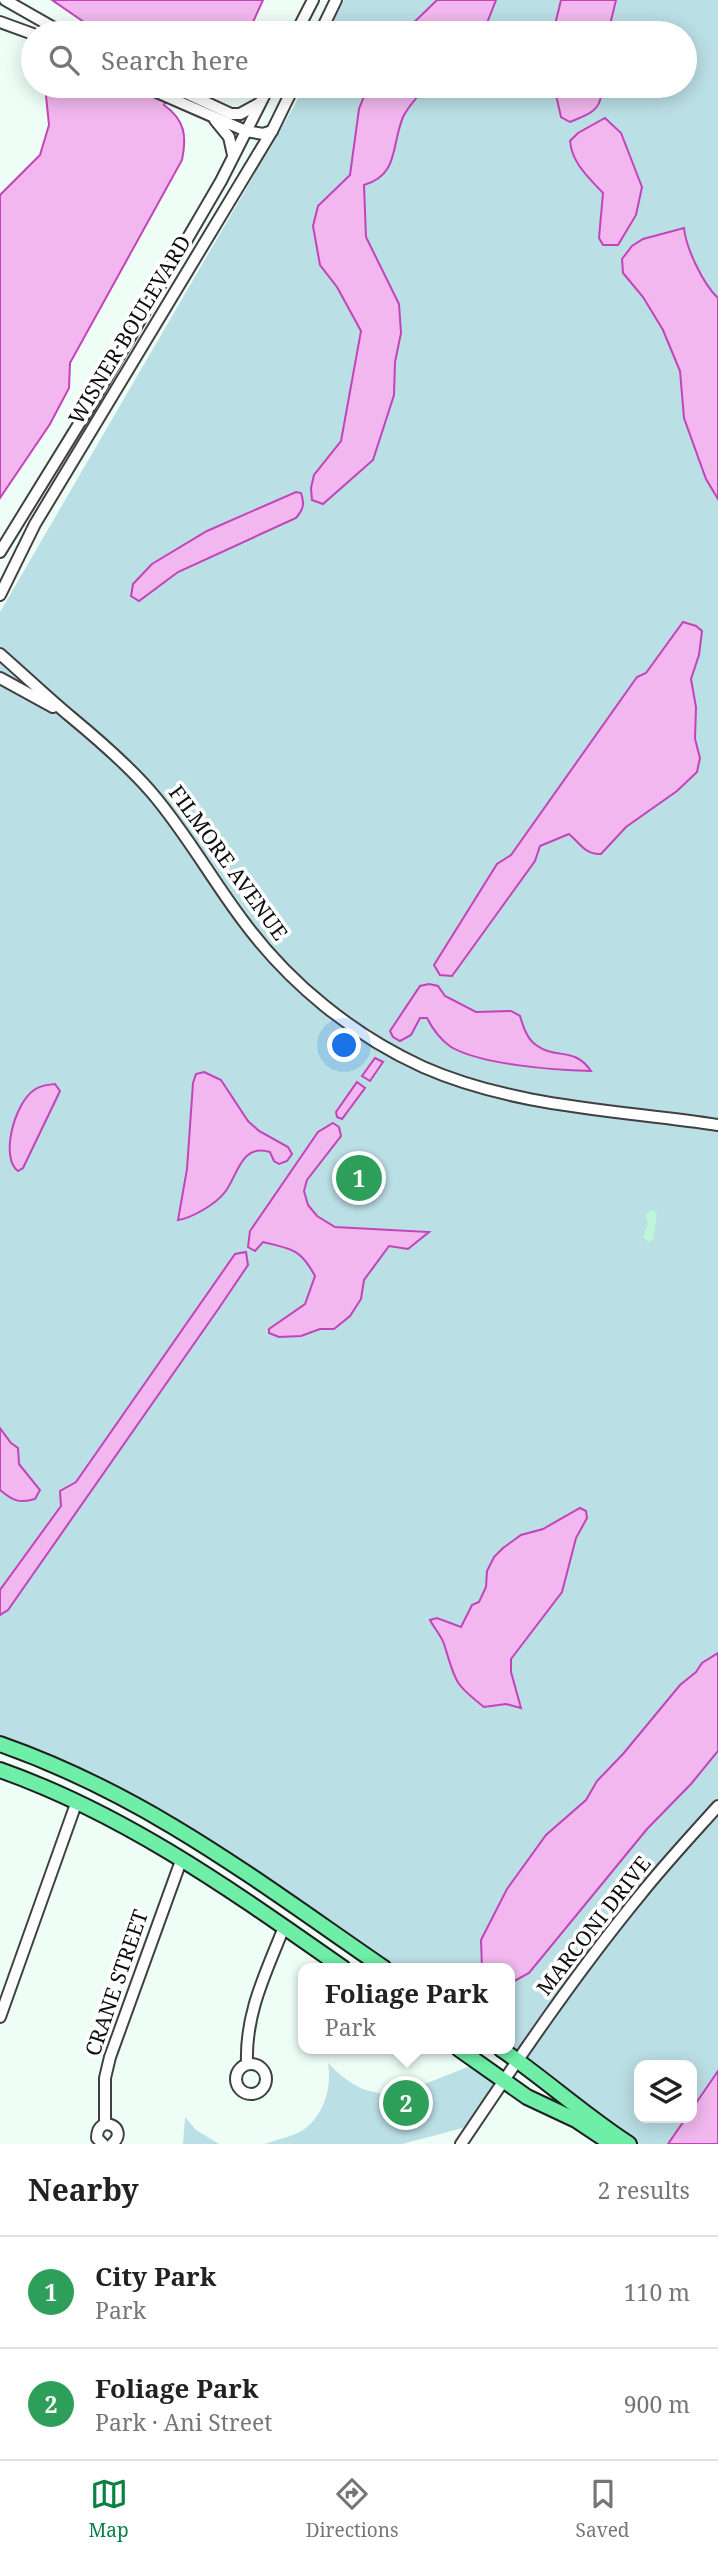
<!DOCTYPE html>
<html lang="en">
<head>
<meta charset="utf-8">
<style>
  body { margin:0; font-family:"Noto Serif",serif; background:#f6f6f6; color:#222 }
  .controls { position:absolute; right:21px; bottom:21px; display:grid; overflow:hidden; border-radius:14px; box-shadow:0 4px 18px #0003 }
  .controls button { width:63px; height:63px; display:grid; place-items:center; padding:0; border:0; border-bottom:2px solid #e0e0e0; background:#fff; color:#222; font:35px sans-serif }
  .you { position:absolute; left:345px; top:1046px; width:24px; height:24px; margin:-18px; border:5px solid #fff; border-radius:50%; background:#1a73e8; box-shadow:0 0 0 10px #1a73e833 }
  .badge { display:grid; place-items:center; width:46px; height:46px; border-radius:50%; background:#0b8043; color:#fff; font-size:23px; font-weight:700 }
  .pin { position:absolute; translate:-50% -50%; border:4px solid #fff; box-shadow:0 2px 7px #0006 }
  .popup { position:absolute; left:298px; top:1963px; width:217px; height:91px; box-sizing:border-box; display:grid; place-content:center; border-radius:14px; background:#fff; filter:drop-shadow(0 2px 5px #0005); font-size:23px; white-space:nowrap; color:#767676 }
  .popup b { font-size:26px; color:#222 }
  .popup::after { content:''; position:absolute; left:50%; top:100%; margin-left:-14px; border:14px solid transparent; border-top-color:#fff }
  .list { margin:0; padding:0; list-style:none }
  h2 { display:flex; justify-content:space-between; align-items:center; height:91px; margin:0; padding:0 28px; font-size:30px }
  h2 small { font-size:23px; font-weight:400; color:#767676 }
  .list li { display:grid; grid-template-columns:46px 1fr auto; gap:21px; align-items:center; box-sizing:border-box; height:112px; padding:0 28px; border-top:2px solid #e0e0e0 }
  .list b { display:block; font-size:26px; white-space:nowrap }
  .list p { margin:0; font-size:23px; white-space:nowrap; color:#767676 }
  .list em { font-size:23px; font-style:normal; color:#767676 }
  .icon { flex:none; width:38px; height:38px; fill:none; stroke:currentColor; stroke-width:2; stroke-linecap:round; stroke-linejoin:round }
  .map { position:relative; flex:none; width:718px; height:2144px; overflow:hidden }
  .search { position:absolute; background:#fff; box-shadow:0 4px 18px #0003; left:21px; right:21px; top:21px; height:77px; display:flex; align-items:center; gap:18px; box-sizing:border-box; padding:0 24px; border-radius:38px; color:#767676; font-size:26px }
  .sheet { height:315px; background:#fff }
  nav { display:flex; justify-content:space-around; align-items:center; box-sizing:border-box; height:98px; border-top:2px solid #e0e0e0; background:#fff; font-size:19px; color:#767676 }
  nav a { display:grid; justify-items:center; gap:4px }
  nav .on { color:#0b8043 }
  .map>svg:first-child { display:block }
</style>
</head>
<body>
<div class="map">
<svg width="718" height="2144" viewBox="0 0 718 2144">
  <rect width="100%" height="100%" fill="#eefef6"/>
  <g fill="#badfe5">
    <polygon points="344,0 718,0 718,2071 692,2109 692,2065 639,2065 639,2118 686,2118 668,2144 629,2144 509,2049 509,1968 384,1968 194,1837 0,1744 0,612 293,108 304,86 685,86 685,33 327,33"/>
    <path d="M328 2063C352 2087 365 2094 399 2094L478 2063 502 2081 474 2125 402 2144H265C278 2139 296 2136 306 2128 325 2113 332 2085 328 2063Z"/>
    <polygon points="185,2117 196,2130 219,2144 183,2144"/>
  </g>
  <polygon fill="#bef6d8" points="654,1210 657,1214 653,1240 648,1242 643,1237 648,1224 646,1215 649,1211"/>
  <g fill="#f1b7ee" stroke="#c343b9" stroke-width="2">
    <polygon points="52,0 263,0 248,33 106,33 100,24 84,22"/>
    <polygon points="437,0 496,0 483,33 403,33"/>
    <polygon points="561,0 616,0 608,33 553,33"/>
    <path d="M45 86H109L113 88 173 86 164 105C185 120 187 136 182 160L70 363 69 388 50 424 0 498V195L40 155 49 125Z"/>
    <path d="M368 86H427C419 95 408 106 403 117 391 146 399 175 364 185L366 237 399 304 401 333 395 362 394 395 373 460 323 504 312 500 311 488 314 475 341 441 361 331 337 287 320 265 313 226 318 206 350 175 359 109Z"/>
    <path d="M554 86H593L601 95C600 112 584 116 570 122L561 117Z"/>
    <path d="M605 118 621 133 642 187 636 215 618 245H603L599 238 603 193C588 177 572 163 570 141L578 133Z"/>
    <path d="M684 228C686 248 703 284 718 298V499L706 479 684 418 680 371 663 330 643 297 623 273 622 259 632 246 643 239Z"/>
    <path d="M296 492 301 493C305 504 303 510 296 518L178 572 139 601 131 596 133 584 152 564 207 531Z"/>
    <path d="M683 622 696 626 702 631 699 655 691 679 696 707 695 739 700 758 697 772 677 791 626 827 601 854C585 855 580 843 569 834L540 846 535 861 452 976 440 975 434 965 497 864 511 855 637 677 646 673Z"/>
    <path d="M429 984 438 986 445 996 476 1012 511 1011 520 1016C523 1026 527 1039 536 1045 556 1060 574 1046 591 1071 555 1070 482 1065 451 1047 441 1040 432 1028 427 1018H420L411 1035 400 1041 393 1037 390 1031 420 986Z"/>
    <polygon points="375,1058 383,1062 370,1081 362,1076"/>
    <path d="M204 1072 221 1080 248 1121 259 1131 288 1147 292 1154 287 1161 279 1164 274 1161 270 1152C241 1143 238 1175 225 1192 216 1204 192 1218 178 1220L187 1169 193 1083 196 1074Z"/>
    <polygon points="357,1082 365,1088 342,1119 337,1117 336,1112"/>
    <path d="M55 1084 60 1091 23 1168 18 1171C0 1158 14 1104 34 1090 41 1085 47 1085 55 1084Z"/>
    <path d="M333 1123 339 1127 341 1136 307 1180 304 1191 308 1205 317 1216 335 1227 429 1232 408 1249 389 1246 364 1280 361 1299 350 1316 334 1329H320L301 1336 279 1337 269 1333V1329L305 1304 315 1276C300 1248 291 1249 263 1242L255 1251 248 1247 250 1231 318 1132Z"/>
    <polygon points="246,1252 248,1265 219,1308 8,1610 0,1615 0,1590 61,1506 60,1491 76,1482 235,1254"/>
    <path d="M0 1428 11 1443 18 1448 19 1464 40 1490 35 1499C19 1504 12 1500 0 1490Z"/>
    <path d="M580 1508 586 1511 587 1518 576 1538 562 1592 511 1659V1672L521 1708 506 1704 484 1707C452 1682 456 1681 444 1644 441 1635 434 1628 430 1620L437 1618 461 1627 472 1605 479 1602 486 1587 487 1571 494 1557 503 1548 521 1535 543 1529Z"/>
    <polygon points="718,1653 718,1751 691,1784 647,1829 529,1973 509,1984 509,1968 482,1968 481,1940 507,1889 546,1835 586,1800 597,1781 623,1754 680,1685 696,1672 702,1663"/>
    <polygon points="718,2071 718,2144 668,2144 686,2118 692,2118 692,2109"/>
  </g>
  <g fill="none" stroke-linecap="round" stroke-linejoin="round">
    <defs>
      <g id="minor">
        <polyline points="5,0 63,33"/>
        <polyline points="0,22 33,34"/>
        <polyline points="296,33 313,0"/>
        <polyline points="320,33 336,0"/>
        <polyline points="143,86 246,131 263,134 272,131"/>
        <polyline points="171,86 231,114 240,114 260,103"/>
        <polyline points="215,120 229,137 233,155"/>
        <polyline points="0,552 90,406 221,181 269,86"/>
        <polyline points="0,595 35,524 272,131 294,86"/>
        <path d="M0 654C24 675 47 697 71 717 100 741 128 765 152 793 187 834 212 880 244 922 290 984 353 1035 423 1067 516 1108 620 1110 718 1125"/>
        <polyline points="0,678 53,707"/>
        <polyline points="0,2017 77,1801"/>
        <circle cx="251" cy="2079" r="15"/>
        <path d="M247 2064C245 2013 266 1973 284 1927"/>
        <polyline points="105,2124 105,2078 110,2057 182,1858"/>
        <path d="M103 2144 97 2138C97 2112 131 2128 112 2144"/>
        <path d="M461 2144C518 2059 576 1973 641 1894 665 1864 692 1835 718 1806"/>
      </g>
      <g id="major">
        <path d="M0 1744C148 1796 257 1881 384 1968"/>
        <path d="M0 1770C127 1815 234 1892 343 1968"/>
        <polyline points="459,2049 527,2097 576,2120 612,2144"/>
        <path d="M501 2049C545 2079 584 2115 629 2144"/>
      </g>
    </defs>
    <use href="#minor" stroke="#404040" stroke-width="14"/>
    <use href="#major" stroke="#1e1e1e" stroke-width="18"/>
    <use href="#minor" stroke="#fff" stroke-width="10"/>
    <use href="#major" stroke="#6eeea6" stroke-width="14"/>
  </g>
  <g text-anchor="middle" stroke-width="7" stroke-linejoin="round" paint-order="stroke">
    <g font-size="21" fill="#0d0d0d" stroke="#fff">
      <text transform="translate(130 330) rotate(-59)" y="7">WISNER BOULEVARD</text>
      <text transform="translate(228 863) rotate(54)" y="7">FILMORE AVENUE</text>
      <text transform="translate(594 1926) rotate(-52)" y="7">MARCONI DRIVE</text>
      <text transform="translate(117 1983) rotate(-71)" y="7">CRANE STREET</text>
    </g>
  </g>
</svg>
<div class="controls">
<button><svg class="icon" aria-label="layers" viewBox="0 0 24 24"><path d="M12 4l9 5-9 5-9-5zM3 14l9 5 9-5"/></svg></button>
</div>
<div class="you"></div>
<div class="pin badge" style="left:359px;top:1178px;background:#2e9e5b">1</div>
<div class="pin badge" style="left:406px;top:2103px;background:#2e9e5b">2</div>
<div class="popup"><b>Foliage Park</b>Park</div>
<div class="search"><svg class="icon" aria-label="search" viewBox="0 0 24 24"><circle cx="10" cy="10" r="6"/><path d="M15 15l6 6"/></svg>Search here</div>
</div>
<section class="sheet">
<h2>Nearby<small>2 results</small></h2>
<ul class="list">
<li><span class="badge" style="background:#2e9e5b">1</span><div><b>City Park</b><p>Park</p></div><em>110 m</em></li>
<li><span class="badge" style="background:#2e9e5b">2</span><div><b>Foliage Park</b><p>Park · Ani Street</p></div><em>900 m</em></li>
</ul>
</section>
<nav>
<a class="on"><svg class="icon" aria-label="map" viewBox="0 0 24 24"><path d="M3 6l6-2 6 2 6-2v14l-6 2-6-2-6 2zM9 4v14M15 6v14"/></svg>Map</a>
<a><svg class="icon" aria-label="directions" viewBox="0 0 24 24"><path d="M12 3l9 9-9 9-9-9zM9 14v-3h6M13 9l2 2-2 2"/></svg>Directions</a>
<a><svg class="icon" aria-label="saved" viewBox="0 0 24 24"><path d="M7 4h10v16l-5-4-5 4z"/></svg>Saved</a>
</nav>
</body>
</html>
